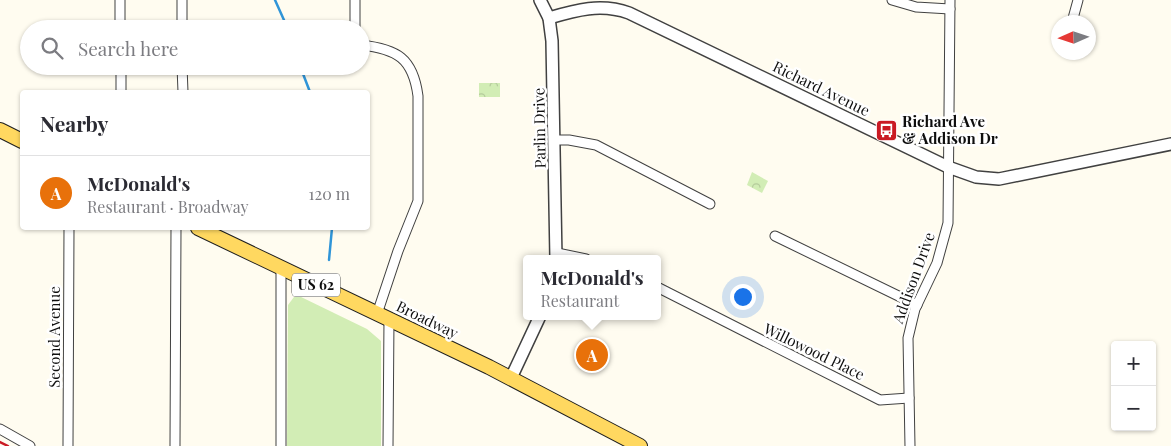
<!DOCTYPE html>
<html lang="en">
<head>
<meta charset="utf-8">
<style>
  body { margin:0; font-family:"Playfair Display",serif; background:#f7f7f7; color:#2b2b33 }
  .controls { position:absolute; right:15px; bottom:15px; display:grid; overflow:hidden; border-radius:5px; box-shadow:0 1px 4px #0004 }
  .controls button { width:45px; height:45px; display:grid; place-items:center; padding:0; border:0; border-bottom:1px solid #e1e1e2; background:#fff; color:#2b2b33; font:25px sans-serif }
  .compass { position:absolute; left:1051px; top:15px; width:45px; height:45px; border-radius:50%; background:#fff; box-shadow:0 1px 4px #0004; rotate:267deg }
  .you { position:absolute; left:742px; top:296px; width:18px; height:18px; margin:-12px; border:4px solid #fff; border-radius:50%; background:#1a73e8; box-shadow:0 0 0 8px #1a73e833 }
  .badge { display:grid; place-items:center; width:32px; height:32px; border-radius:50%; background:#b45309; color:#fff; font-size:16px; font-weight:700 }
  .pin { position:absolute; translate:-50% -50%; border:2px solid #fff; box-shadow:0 1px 5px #0006 }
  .popup { position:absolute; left:523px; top:255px; width:138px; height:65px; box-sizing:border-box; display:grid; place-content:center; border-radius:5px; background:#fff; filter:drop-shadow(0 1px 4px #0005); font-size:16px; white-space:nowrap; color:#7c7c81 }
  .popup b { font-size:19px; color:#2b2b33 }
  .popup::after { content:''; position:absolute; left:50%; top:100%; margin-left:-10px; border:10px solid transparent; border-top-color:#fff }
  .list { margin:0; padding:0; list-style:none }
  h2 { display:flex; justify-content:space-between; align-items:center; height:65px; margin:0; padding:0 20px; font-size:21px }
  h2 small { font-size:16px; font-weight:400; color:#7c7c81 }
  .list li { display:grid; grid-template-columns:32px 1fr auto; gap:15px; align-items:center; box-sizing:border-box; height:75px; padding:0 20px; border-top:1px solid #e1e1e2 }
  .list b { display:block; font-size:19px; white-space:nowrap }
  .list p { margin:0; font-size:16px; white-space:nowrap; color:#7c7c81 }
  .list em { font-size:16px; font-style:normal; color:#7c7c81 }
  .icon { flex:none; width:28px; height:28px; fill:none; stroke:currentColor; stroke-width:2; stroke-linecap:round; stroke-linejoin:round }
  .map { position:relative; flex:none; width:1171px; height:446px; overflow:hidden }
  .search { position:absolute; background:#fff; box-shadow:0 1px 4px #0004; left:20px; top:20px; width:350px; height:55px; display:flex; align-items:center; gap:12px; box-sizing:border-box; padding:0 18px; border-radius:28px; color:#7c7c81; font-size:19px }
  .panel { position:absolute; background:#fff; box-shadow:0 1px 4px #0004; left:20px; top:90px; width:350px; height:140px; border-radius:5px }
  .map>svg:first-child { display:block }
</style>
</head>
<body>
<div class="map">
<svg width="1171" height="446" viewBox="0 0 1171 446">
  <defs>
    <pattern id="park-crowns" width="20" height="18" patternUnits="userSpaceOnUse" patternTransform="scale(1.25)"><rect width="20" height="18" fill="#d2edb5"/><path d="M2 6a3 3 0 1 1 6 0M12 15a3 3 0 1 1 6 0" fill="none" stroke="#b3ca9a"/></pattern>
  </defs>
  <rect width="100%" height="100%" fill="#fffcf0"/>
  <polygon fill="#d2edb5" points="299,296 367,329 381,341 381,446 287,446 288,305 294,297"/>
  <g fill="url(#park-crowns)">
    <rect x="479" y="83" width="21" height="14"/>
    <polygon points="752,172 768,181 762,193 747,185"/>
  </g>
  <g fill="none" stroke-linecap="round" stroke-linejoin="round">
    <g stroke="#3095d8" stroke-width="2.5">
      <polyline points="275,0 288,29"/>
      <polyline points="300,66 310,92"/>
      <polyline points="329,260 332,228"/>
    </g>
    <defs>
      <g id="minor">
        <polyline points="120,0 120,29"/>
        <polyline points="182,0 182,29"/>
        <polyline points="892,0 916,7 950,9"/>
        <polyline points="1072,22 1078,0"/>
        <polyline points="355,29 355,0"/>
        <path d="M361 45C397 49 413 58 418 96V201L398 251 377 314"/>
        <polyline points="121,66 121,92"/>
        <polyline points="182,66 183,92"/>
        <polyline points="554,140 569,140 596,145 710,204"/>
        <polyline points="775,236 917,305"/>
        <polyline points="557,253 586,259"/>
        <polyline points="281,267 281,446"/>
        <polyline points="657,287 880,400 909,398"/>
        <polyline points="0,429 30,446"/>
        <polyline points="68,446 69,228"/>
        <polyline points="175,446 176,228"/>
        <polyline points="388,446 389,319"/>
        <polyline points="910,446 908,338 915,309 937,263 948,223 950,0"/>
      </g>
      <g id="tertiary">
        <polyline points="540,0 549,18 552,41 556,259"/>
        <path d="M549 18C576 10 601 3 629 13L948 167 976 177 999 179 1171 144"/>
        <polyline points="511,378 540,316"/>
      </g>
      <g id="primary">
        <polyline points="0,130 22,141"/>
        <polyline points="198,228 489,367 640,446"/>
      </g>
    </defs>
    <use href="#minor" stroke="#414141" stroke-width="11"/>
    <use href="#tertiary" stroke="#414141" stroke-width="14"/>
    <use href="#primary" stroke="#1f1f1f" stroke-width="16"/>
    <use href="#minor" stroke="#fff" stroke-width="9"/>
    <use href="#tertiary" stroke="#fff" stroke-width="11"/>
    <use href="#primary" stroke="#ffd860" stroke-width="14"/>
    <polyline stroke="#ca1a23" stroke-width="2.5" points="0,442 8,446"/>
  </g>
  <defs>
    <symbol id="bus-square" viewBox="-11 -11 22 22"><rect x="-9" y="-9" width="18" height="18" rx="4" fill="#ca1a23" stroke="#fff"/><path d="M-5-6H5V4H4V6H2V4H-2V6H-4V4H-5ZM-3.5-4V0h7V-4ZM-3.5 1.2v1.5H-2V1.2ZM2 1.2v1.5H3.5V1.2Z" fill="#fff"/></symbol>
  </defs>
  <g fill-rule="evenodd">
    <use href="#bus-square" x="874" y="118" width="25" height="25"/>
  </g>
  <g text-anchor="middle" stroke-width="5" stroke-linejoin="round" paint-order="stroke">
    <rect fill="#fff" stroke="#565656" stroke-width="1" x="292" y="273.5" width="48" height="23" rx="4"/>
    <g font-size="14" font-weight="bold" fill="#0e0e0e">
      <text x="316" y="290">US 62</text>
    </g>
    <g font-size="15" fill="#0e0e0e" stroke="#fff">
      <text transform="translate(821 89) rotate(26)" y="5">Richard Avenue</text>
      <text transform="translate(540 128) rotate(-91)" y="5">Parlin Drive</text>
      <text transform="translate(914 278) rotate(-70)" y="5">Addison Drive</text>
      <text transform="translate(427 320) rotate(26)" y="5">Broadway</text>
      <text transform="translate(55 337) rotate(-90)" y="5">Second Avenue</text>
      <text transform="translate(814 352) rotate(26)" y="5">Willowood Place</text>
    </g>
    <g font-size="15" font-weight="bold" fill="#0e0e0e" stroke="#fff" text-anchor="start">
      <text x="902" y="127">Richard Ave<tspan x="902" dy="17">&amp; Addison Dr</tspan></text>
    </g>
  </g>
</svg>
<div class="controls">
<button>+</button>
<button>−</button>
</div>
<svg class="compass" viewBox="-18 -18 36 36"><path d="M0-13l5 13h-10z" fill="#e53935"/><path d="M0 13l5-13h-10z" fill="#7c7c81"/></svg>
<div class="you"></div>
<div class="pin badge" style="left:592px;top:355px;background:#e8710a">A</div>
<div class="popup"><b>McDonald's</b>Restaurant</div>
<div class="search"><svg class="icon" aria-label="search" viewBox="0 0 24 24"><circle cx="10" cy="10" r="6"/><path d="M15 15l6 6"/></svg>Search here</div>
<section class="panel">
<h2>Nearby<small></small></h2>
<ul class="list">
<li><span class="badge" style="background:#e8710a">A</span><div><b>McDonald's</b><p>Restaurant · Broadway</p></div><em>120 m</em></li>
</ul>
</section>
</div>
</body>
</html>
